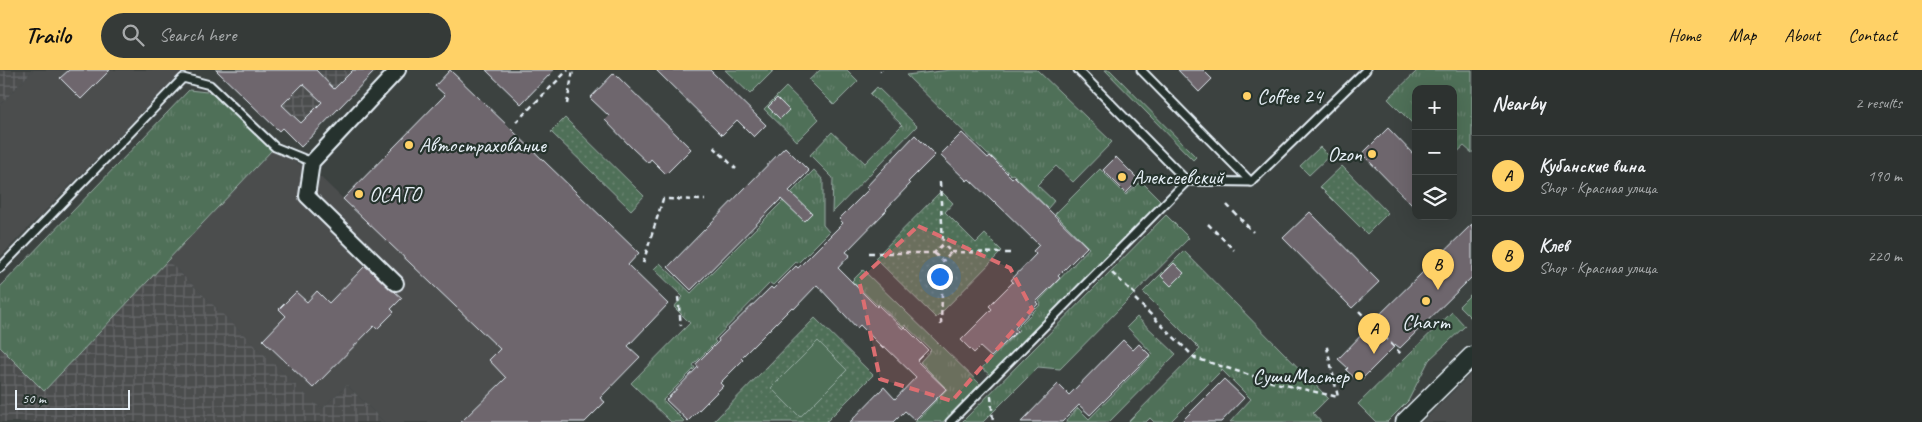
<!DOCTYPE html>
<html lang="en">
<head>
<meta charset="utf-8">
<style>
  body { margin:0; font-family:Caveat,sans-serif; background:#353a38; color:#f1f3f6 }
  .controls { position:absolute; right:15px; top:15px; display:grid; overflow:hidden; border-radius:10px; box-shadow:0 5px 20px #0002 }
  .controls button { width:45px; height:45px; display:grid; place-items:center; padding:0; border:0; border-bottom:1px solid #484d4c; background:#2d3230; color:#f1f3f6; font:25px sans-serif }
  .scale { position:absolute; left:15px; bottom:12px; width:115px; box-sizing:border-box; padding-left:5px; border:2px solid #e8f1f8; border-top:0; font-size:14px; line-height:18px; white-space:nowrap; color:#e8f1f8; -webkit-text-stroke:4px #26332d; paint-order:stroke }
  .you { position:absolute; left:939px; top:206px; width:18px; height:18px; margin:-12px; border:4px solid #fff; border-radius:50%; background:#1a73e8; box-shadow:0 0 0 8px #1a73e833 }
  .badge { display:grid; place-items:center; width:32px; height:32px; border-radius:50%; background:#ffd166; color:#111; font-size:16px; font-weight:700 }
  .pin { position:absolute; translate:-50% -41px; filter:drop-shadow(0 1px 2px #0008) }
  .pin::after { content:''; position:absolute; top:26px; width:18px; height:15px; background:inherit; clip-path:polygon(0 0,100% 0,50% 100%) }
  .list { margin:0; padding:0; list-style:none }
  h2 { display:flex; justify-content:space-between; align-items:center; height:65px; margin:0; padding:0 20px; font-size:21px }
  h2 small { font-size:16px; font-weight:400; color:#a7aaab }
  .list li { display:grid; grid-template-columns:32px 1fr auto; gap:15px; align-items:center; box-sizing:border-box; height:80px; padding:0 20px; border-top:1px solid #484d4c }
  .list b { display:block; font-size:19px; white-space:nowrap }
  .list p { margin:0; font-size:16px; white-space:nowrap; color:#a7aaab }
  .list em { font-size:16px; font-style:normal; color:#a7aaab }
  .icon { flex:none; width:28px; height:28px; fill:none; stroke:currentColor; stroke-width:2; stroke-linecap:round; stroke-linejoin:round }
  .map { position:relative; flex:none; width:1472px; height:352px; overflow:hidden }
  header { display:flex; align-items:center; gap:30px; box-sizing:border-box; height:70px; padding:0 25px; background:#ffd166; color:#111 }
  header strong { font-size:24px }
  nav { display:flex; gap:28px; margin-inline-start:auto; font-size:18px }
  .search { width:350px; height:45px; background:#353a38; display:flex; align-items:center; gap:12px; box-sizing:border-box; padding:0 18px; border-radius:28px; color:#a7aaab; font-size:19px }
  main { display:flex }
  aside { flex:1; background:#2d3230 }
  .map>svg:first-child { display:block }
</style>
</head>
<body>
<header>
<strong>Trailo</strong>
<div class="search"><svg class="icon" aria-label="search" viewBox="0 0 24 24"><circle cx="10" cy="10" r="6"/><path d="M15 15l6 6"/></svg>Search here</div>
<nav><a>Home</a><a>Map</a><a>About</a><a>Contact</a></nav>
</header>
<main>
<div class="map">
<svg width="1472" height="352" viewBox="0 0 1472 352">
  <defs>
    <pattern id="industrial-grid" width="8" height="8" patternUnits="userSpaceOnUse" patternTransform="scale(1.25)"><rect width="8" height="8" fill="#4b4d4e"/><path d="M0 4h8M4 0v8" fill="none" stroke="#656768"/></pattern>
    <pattern id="grass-tufts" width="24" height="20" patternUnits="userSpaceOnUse" patternTransform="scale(1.25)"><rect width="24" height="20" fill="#506f58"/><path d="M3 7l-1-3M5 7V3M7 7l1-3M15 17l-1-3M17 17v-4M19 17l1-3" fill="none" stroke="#698471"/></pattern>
    <pattern id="park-dots" width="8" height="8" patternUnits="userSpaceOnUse" patternTransform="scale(1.25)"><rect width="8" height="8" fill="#506f58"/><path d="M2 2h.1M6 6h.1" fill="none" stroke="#698471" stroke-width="1.8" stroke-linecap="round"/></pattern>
  </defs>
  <rect width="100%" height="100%" fill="#3c4240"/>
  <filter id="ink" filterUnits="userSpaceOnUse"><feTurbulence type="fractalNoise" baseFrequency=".02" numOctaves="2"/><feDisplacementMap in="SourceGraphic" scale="10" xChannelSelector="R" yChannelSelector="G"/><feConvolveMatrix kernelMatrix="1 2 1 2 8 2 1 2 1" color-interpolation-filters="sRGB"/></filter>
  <g filter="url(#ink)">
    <g fill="#4b4d4e">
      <polygon points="33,0 183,0 0,187 0,35"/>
      <polygon points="272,80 315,102 500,279 489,290 506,307 461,352 384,352 347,315 323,338 314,334 167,190"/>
      <polygon points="1472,303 1472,352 1422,352"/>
    </g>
    <g fill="url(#industrial-grid)">
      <polygon points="0,0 33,0 0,35"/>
      <polygon points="216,0 376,0 301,77 282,58 279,61"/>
      <polygon points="167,190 315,334 323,338 347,315 384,352 0,352 0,277 44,321"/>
    </g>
    <g fill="url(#grass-tufts)" stroke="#9cb0a8">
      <polygon points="725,0 772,0 773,1 750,24"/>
      <polygon points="820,0 847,0 858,11 834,35 809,10"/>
      <polygon points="951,0 1037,0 1112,72 1073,112 1056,96 1037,115 1054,131 1048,138 1013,104 1011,105 990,85 988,85 906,5"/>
      <polygon points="1105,0 1110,0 1196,87 1193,90"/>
      <polygon points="1418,0 1472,0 1472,83 1464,76 1453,86 1453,19 1416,19 1416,57 1388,29"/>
      <polygon points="786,17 819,49 797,71 764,39"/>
      <polygon points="877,17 917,56 832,143 833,108 810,85 832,62 865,93 902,55 870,24"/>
      <polygon points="189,20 207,22 216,26 272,80 44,321 0,277 0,217"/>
      <polygon points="1320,77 1329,86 1309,105 1300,96"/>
      <polygon points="1100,99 1126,125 1141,111 1161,131 990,305 982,298 1019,260 1017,258 1041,234 1039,231 1089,178 1055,144"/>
      <polygon points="814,100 823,110 823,155 829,162 798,193 796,192 773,215 770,213 714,270 716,272 693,295 695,298 663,330 685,352 671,352 631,313 690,253 674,237 683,227 654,199 660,193 691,223"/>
      <polygon points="1166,145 1189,168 1060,299 1038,297 983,352 962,352"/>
      <polygon points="1184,181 1328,328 1313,343 1321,352 1230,352 1251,329 1222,300 1170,352 1154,352 1150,348 1146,352 1128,352 1200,279 1143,222"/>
      <polygon points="863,200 980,314 943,352 915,352 947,319 920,292 931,280 905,255 903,257 879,234 877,235 852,211"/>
      <polygon points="1472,223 1472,249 1459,236"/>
      <polygon points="1452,242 1465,256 1429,290 1408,331 1387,352 1376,352 1358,334"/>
      <polygon points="1137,247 1176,284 1109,352 1065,352 1078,338 1089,349 1153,284 1127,257"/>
    </g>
    <g fill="url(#park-dots)" stroke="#9cb0a8">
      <polygon points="565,48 644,126 631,140 551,62"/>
      <polygon points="1342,96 1388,143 1367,164 1320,117"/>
      <polygon points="941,121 953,133 945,142 976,173 985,164 1002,181 936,248 875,188"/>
      <polygon points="815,248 873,305 826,352 713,352"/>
    </g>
    <polygon fill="#506f58" stroke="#9cb0a8" points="818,271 847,300 800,347 771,318"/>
    <g fill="#6e666d" stroke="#e8f1f8" fill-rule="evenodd">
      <polygon points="69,0 110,0 81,29 60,8"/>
      <path d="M216 0H316L334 19 353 0H376L301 77 282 58 279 61ZM303 14 322 32 301 53 282 35Z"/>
      <polygon points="450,0 639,183 628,195 668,234 628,276 640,287 600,328 605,332 585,352 461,352 506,308 489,290 500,279 343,129 445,25 435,16"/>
      <polygon points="486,0 554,0 521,34"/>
      <polygon points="656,0 710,0 766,55 754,67 737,50 722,65"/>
      <polygon points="1178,0 1203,0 1212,9 1199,22"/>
      <polygon points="614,3 691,79 666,104 651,89 648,93 632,78 605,50 609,46 590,28"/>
      <polygon points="777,28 789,40 780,49 768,37"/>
      <polygon points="1388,58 1416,87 1416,139 1362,84"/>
      <polygon points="962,63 988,88 990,86 1012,108 1014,106 1087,177 1058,206 1060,208 1036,232 1038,234 1015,258 1017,261 991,287 980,277 974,283 961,270 992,239 989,236 1013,212 1011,210 1036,184 1033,181 1039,175 994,131 993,132 969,109 967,111 940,85"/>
      <polygon points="915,65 935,85 908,112 910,114 886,139 887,140 846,182 850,185 838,198 877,237 878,235 903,259 905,257 928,280 917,291 946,319 915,350 905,341 894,352 850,352 884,317 895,329 916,307 885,277 883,278 860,255 857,258 817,215 794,239 792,237 741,288 743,290 720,313 723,316 688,351 666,330 698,297 696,294 719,271 718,269 771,217 773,219 796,196 798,198 843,153 839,149 869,119 866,117"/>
      <polygon points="785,77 809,101 789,121 812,143 804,151 781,129 691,220 668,197"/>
      <polygon points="1116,87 1139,110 1126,123 1103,100"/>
      <polygon points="1310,142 1379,212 1352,238 1283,168"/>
      <polygon points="1472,154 1472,207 1400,278 1396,275 1359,312 1346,300 1348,298 1338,289 1374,252 1373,251"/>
      <polygon points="1174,193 1184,203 1171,216 1161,206"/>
      <polygon points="365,196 402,228 391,239 394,242 377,259 374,256 313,318 263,270 286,246 279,239 296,222 307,232 317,221 329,233"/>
      <polygon points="1123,270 1133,280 1139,274 1150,285 1090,345 1079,335 1062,352 1021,352 1058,314 1069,325"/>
      <polygon points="1224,309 1244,328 1221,352 1181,352"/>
    </g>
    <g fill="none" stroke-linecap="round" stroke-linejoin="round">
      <defs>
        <g id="service">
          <polyline points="1078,0 1187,111 1251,112 1366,0"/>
          <polyline points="1141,0 1251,112"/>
          <polyline points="0,198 183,8 210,15 275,77 312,92"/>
          <polyline points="950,352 1187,111"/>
        </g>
        <polyline id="minor" points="396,213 307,126 312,92 398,0"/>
        <polyline id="tertiary" points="1405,352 1472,286"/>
      </defs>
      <use href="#service" stroke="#e8f1f8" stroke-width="11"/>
      <use href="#minor" stroke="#e8f1f8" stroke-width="18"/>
      <use href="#tertiary" stroke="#e8f1f8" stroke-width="21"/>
      <g stroke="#e8f1f8" stroke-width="2.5" stroke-dasharray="5 4" stroke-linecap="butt">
        <polyline points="881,1 881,0"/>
        <polyline points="567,34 573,0"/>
        <polyline points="516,52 568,0"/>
        <polyline points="714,77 736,99"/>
        <polyline points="940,112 943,174"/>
        <polyline points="1227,135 1253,162"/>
        <polyline points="1208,154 1234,180"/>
        <polyline points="951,182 1012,183"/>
        <polyline points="869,183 934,183 943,174 951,182 943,191 934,183"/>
        <polyline points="643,193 663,129 705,130"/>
        <polyline points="1112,203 1137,226"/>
        <polyline points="678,227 681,256"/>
        <polyline points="1135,229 1195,288 1272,312 1338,327 1326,273"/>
        <polyline points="1359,241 1402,285"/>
        <polyline points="941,255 943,191"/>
        <polyline points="991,326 993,352"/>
      </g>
      <use href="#service" stroke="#26332d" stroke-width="7"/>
      <use href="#minor" stroke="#26332d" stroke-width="14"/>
      <use href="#tertiary" stroke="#26332d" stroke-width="18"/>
    </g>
  </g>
  <path fill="#dc6e71" fill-opacity="0.2" stroke="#dc6e71" stroke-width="4" stroke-dasharray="10 6" stroke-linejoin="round" d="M918 156 1010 198 1032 239 952 331 880 309 859 210Z"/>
  <g fill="#ffd166" stroke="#26332d" stroke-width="2">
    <circle cx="1247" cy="26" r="5"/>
    <circle cx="409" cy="75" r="5"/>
    <circle cx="1372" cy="84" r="5"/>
    <circle cx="1122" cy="107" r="5"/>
    <circle cx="359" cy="124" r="5"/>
    <circle cx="1426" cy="231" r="5"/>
    <circle cx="1359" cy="306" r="5"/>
  </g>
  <g text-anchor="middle" stroke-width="4.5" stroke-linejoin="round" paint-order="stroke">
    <g font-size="21" fill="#e8f1f8" stroke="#26332d" text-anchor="start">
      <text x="1257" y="33">Coffee 24</text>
      <text x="419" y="82">Автострахование</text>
      <text x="1362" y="91" text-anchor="end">Ozon</text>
      <text x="1132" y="114">Алексеевский</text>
      <text x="369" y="131">ОСАГО</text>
      <text x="1426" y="259" text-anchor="middle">Charm</text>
      <text x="1349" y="313" text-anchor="end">СушиМастер</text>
    </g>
  </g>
</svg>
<div class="controls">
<button>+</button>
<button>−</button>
<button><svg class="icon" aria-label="layers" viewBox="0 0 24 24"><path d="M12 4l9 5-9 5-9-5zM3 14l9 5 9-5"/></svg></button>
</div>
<div class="scale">50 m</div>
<div class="you"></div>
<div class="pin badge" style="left:1374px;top:284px">A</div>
<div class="pin badge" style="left:1438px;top:220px">B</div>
</div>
<aside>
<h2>Nearby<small>2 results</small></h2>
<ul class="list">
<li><span class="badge">A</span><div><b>Кубанские вина</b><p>Shop · Красная улица</p></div><em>190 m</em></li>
<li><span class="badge">B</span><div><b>Клев</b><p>Shop · Красная улица</p></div><em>220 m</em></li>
</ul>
</aside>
</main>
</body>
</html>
